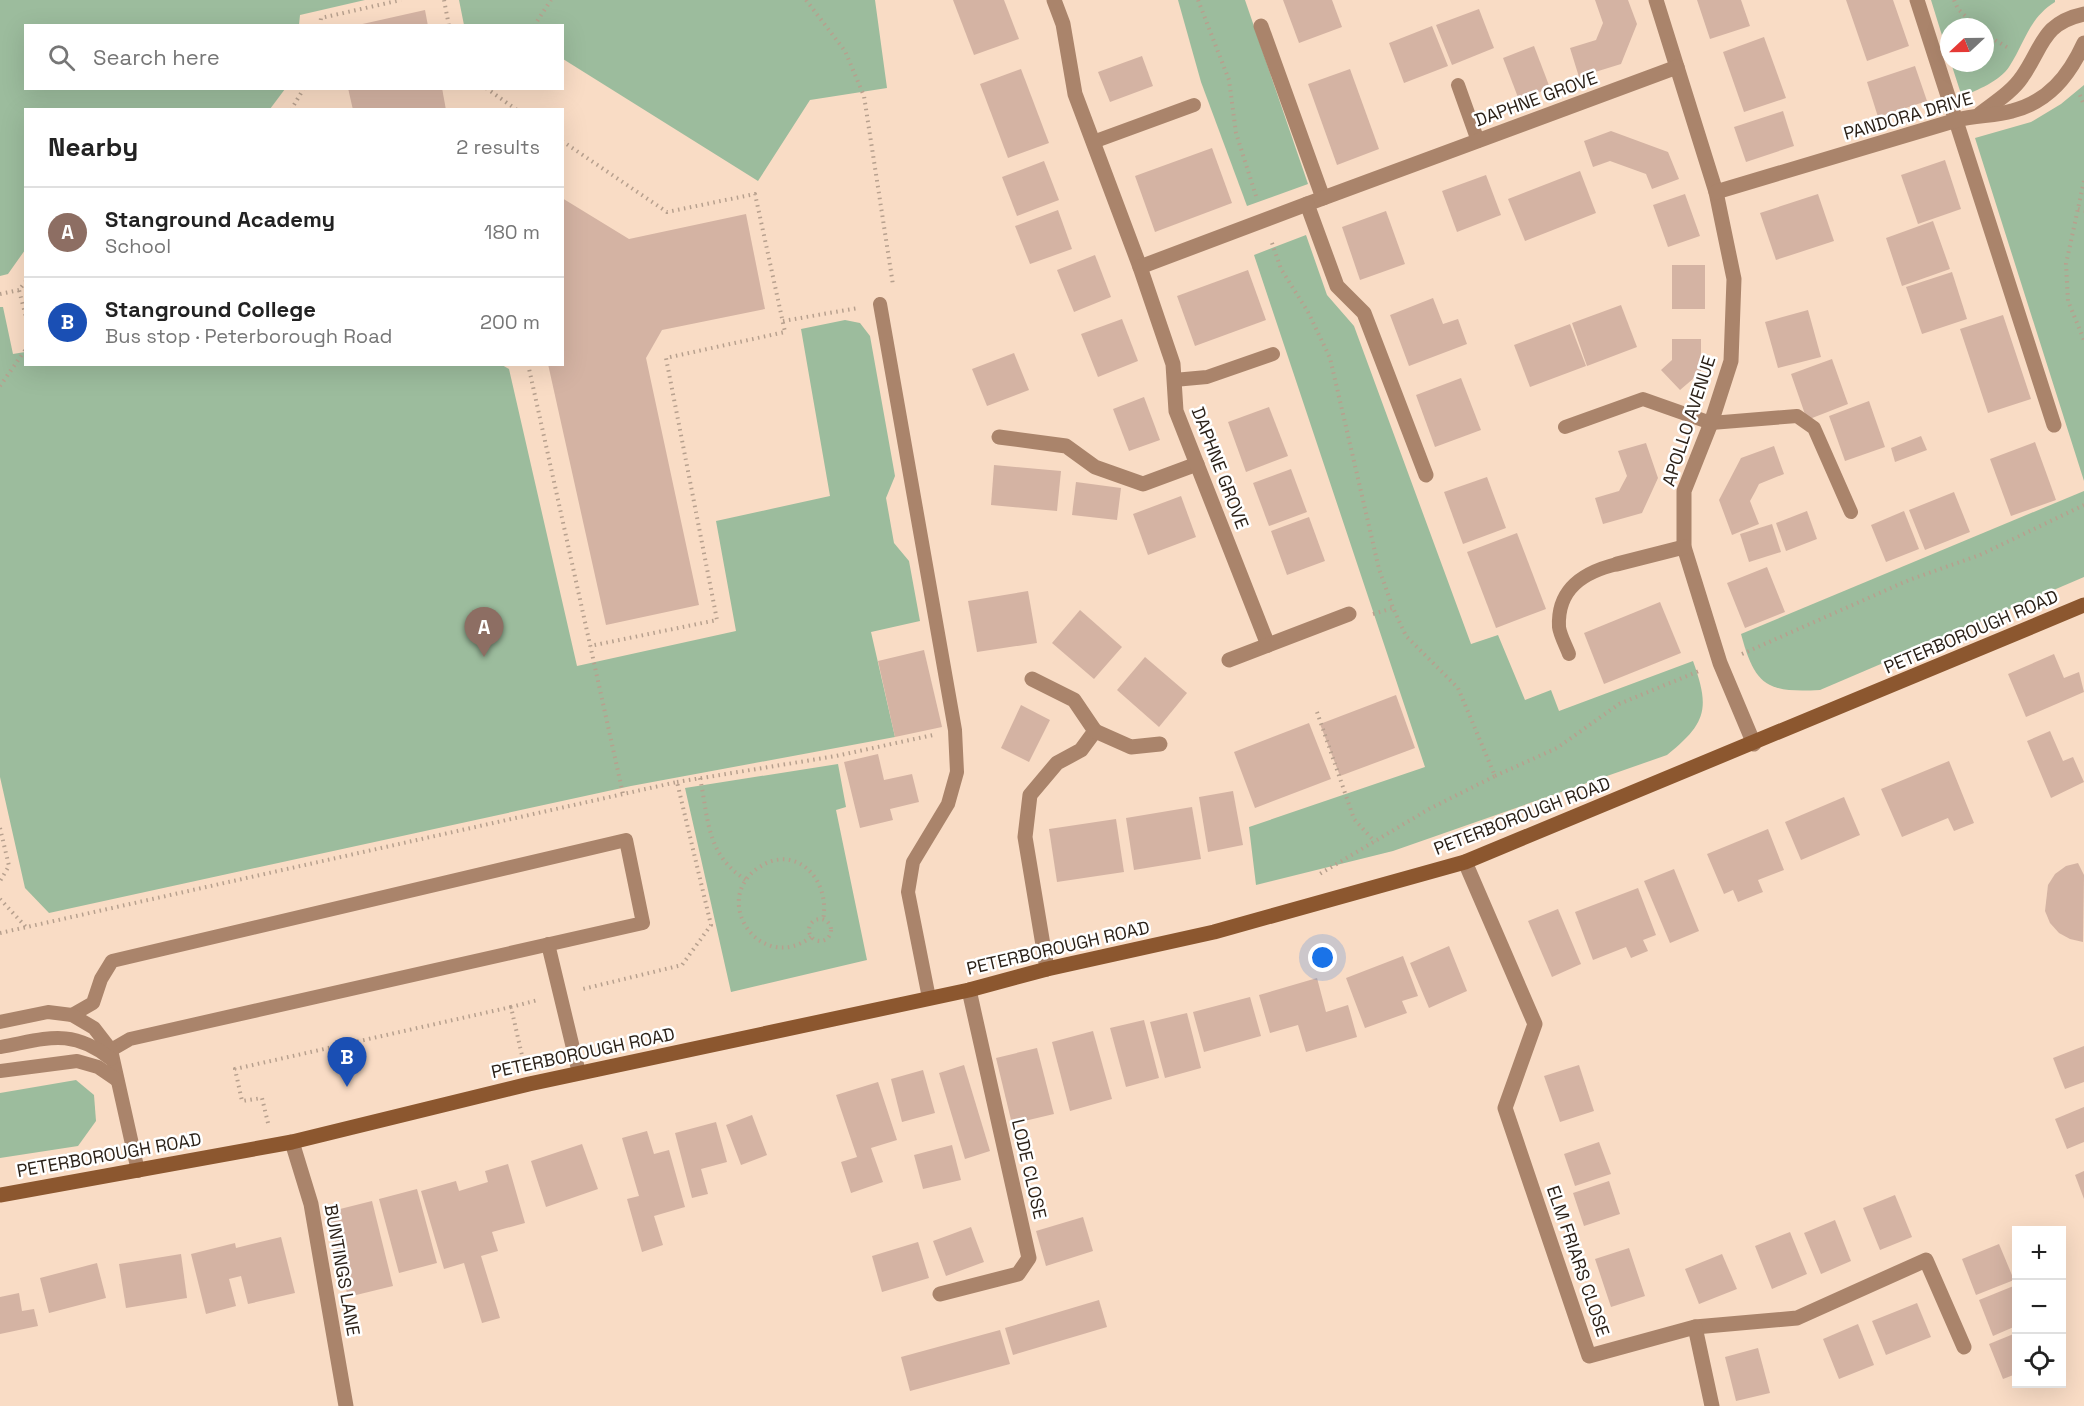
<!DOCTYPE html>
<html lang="en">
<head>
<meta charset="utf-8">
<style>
  body { margin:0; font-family:"Space Grotesk",sans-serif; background:#f2f2f2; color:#222 }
  .controls { position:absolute; right:18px; bottom:18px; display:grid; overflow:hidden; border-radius:0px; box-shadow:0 6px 24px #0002 }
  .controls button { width:54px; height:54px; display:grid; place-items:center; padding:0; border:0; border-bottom:2px solid #e0e0e0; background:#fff; color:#222; font:30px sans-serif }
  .compass { position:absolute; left:1940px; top:18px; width:54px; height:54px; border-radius:50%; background:#fff; box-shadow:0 6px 24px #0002; rotate:248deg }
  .you { position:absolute; left:1323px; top:958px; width:21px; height:21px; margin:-15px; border:4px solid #fff; border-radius:50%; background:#1a73e8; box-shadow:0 0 0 9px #1a73e833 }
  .badge { display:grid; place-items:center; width:39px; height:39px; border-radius:50%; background:#706633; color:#fff; font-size:20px; font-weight:700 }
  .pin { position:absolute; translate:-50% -50px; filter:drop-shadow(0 2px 3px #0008) }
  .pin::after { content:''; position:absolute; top:32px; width:21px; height:18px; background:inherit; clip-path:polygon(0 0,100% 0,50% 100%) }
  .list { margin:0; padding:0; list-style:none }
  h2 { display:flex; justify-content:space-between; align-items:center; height:78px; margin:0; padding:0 24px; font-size:26px }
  h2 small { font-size:20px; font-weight:400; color:#767676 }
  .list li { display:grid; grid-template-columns:39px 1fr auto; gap:18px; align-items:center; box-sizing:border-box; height:90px; padding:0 24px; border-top:2px solid #e0e0e0 }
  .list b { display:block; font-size:22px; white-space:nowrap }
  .list p { margin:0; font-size:20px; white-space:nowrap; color:#767676 }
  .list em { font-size:20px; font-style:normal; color:#767676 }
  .icon { flex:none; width:33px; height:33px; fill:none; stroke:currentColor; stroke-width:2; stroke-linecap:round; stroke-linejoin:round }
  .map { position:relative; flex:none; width:2084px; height:1406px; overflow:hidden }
  .search { position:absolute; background:#fff; box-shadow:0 6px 24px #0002; left:24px; top:24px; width:540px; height:66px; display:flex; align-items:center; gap:15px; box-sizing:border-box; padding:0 21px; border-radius:0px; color:#767676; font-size:22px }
  .panel { position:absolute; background:#fff; box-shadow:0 6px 24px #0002; left:24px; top:108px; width:540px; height:258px; border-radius:0px }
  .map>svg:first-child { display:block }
</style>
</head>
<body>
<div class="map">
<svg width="2084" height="1406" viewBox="0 0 2084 1406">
  <rect width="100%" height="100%" fill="#f9dcc5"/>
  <g fill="#9cbc9d">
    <polygon points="0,0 365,0 300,15 299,25 26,26 26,88 285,89 270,109 26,110 25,250 8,274 0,276"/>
    <polygon points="459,0 875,0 887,88 810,100 758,181 563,59 562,26 464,25"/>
    <polygon points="1178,0 1245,0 1308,184 1247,206 1201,82"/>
    <path d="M1931 0H2055V2C2029 18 2025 42 2009 67 2000 81 1977 90 1962 97L1951 63H1985V27H1949V58Z"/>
    <polygon points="2084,85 2084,481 1975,138 2031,122 2061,104"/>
    <path d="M1306 235 1327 295 1354 326 1471 644 1498 635 1525 700 1551 690 1559 711 1693 661C1710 708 1707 723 1667 755L1393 851 1256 885 1249 827 1425 767 1254 255Z"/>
    <polygon points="0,307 3,307 13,354 25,352 26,364 502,365 509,369 577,666 736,631 716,521 830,496 801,329 845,320 860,323 870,336 895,476 886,498 894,543 909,561 920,621 871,632 895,737 631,786 49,913 25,888 0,777"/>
    <path d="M2084 491V577L1820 690C1767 693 1755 686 1741 634Z"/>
    <polygon points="838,764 846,807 836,810 867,960 731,992 685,788"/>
    <polygon points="76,1080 94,1095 96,1121 78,1146 0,1158 0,1093"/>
  </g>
  <g fill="#d4b3a3">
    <polygon points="953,0 1004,0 1019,39 974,55"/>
    <polygon points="1283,0 1332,0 1342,27 1299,43"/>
    <polygon points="1595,0 1628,0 1637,24 1621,64 1579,77 1570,48 1596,40 1603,23"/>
    <polygon points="1697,0 1741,0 1750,26 1710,39"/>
    <polygon points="1846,0 1893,0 1909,46 1867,61"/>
    <polygon points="1479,9 1494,48 1452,65 1436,25"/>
    <polygon points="425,10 428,26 358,26 358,25"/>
    <polygon points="1432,26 1448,66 1404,83 1389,43"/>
    <polygon points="1764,37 1786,98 1744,112 1723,52"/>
    <polygon points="1534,46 1550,88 1519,100 1503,58"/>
    <polygon points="1142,56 1153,86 1110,102 1098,72"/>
    <polygon points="1915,66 1927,101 1878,117 1867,82"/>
    <polygon points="1021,69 1049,143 1008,158 980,84"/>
    <polygon points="1350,69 1379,149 1337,165 1308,84"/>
    <polygon points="348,88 442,88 446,110 353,110"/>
    <polygon points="1783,111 1794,146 1746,162 1734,127"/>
    <polygon points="1611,131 1668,152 1679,179 1652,189 1646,174 1610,161 1593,167 1584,141"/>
    <polygon points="1212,148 1232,203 1155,232 1135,176"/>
    <polygon points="1945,160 1961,209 1918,224 1901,175"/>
    <polygon points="1044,161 1059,200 1017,216 1002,177"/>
    <polygon points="1580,171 1596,213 1525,241 1508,199"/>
    <polygon points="1486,175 1501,215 1457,232 1442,191"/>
    <polygon points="1685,194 1700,236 1668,247 1653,205"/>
    <polygon points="1818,194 1834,241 1776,260 1760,213"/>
    <polygon points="562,198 629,239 746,214 765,309 662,330 646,358 699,605 606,625 548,364 562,364"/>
    <polygon points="1058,210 1072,249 1030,264 1015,226"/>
    <polygon points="1386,211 1405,264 1360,280 1342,227"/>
    <polygon points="1933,221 1950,269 1902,286 1886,238"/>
    <polygon points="1095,255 1111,297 1074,312 1057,270"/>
    <rect x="1672" y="265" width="33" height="44"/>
    <polygon points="1248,270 1266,320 1195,346 1177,296"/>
    <polygon points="1952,272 1967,319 1922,334 1906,287"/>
    <polygon points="1433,298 1443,324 1458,319 1467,344 1409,366 1390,315"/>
    <polygon points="1621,305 1637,347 1587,366 1572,323"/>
    <polygon points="1808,310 1821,357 1778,368 1765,322"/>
    <polygon points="2003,315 2031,399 1988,413 1960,329"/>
    <polygon points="1122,319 1138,361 1098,377 1081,334"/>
    <polygon points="1570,324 1586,366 1530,387 1514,345"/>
    <polygon points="1672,339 1701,339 1701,372 1680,390 1661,370 1672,360"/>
    <polygon points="1014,353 1029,390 987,406 972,369"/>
    <polygon points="1832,359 1848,404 1807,420 1791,374"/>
    <polygon points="1461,378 1481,430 1435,447 1416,395"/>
    <polygon points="1144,397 1160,440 1129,451 1113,409"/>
    <polygon points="1869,401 1885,447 1845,461 1829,416"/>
    <polygon points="1269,407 1288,456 1246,472 1228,422"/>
    <polygon points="1921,436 1927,450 1895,462 1891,448"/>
    <polygon points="2035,442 2056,500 2011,516 1990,459"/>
    <polygon points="1646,443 1658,478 1642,513 1603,524 1595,498 1619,491 1627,476 1618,451"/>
    <polygon points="1774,446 1784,474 1759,484 1755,492 1750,501 1759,524 1732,535 1719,500 1741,458"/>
    <polygon points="994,465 1061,471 1057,511 991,505"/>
    <polygon points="1291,469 1307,512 1269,526 1253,483"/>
    <polygon points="1487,477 1506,528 1463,544 1444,492"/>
    <polygon points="1076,482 1121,488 1117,520 1072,515"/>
    <polygon points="1954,492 1970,532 1925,550 1909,510"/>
    <polygon points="1181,496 1196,537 1148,555 1133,514"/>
    <polygon points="1807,511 1817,539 1786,551 1776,523"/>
    <polygon points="1904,511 1919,549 1886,562 1871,525"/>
    <polygon points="1309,517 1325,561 1287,575 1271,531"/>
    <polygon points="1772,524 1781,552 1749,562 1740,534"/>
    <polygon points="1517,533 1546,609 1496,628 1467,552"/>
    <polygon points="1767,567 1785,612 1745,628 1727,583"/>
    <polygon points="1028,591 1037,643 977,652 968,601"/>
    <polygon points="1660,602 1681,653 1604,684 1584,633"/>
    <polygon points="1080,610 1122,647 1094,679 1052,643"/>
    <polygon points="924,650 942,727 895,737 878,661"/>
    <polygon points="2054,654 2064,678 2079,672 2084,692 2026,717 2008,674"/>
    <polygon points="1145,657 1187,693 1159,727 1117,690"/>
    <polygon points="1396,695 1415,748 1340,776 1320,724"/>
    <polygon points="1021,705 1050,720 1029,762 1001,748"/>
    <polygon points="1309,723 1331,779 1255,808 1234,752"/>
    <polygon points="2050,731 2063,761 2073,757 2084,782 2051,798 2027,741"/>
    <polygon points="878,754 884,780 912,774 919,802 890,809 893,820 860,828 844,762"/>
    <polygon points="1949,761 1974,823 1954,831 1948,818 1902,837 1881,789"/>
    <polygon points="1233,791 1243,845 1208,852 1199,797"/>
    <polygon points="1844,797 1860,835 1801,860 1785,822"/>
    <polygon points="1192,807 1201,859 1134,870 1126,818"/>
    <polygon points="1116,819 1124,872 1057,882 1049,829"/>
    <polygon points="1768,829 1784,870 1758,880 1763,892 1738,902 1733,890 1724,894 1707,854"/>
    <polygon points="2078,863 2084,875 2083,942 2070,939 2059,933 2050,923 2045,911 2048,885 2055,874 2066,866"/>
    <polygon points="1674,869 1699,931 1670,943 1644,881"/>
    <polygon points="1638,888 1656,935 1643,940 1648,951 1631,958 1626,947 1593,960 1575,912"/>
    <polygon points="1558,909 1581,964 1552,977 1528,921"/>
    <polygon points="1449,946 1467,991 1429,1008 1410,963"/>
    <polygon points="1403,956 1418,996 1402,1001 1407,1013 1365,1028 1346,978"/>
    <polygon points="1317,978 1326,1012 1348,1005 1357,1037 1306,1052 1298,1025 1270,1033 1259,995"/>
    <polygon points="1250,997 1261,1036 1204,1052 1193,1012"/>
    <polygon points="1187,1013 1201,1068 1165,1078 1150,1022"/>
    <polygon points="1144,1020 1159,1078 1126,1087 1110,1028"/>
    <polygon points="1093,1031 1112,1099 1070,1111 1052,1042"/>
    <polygon points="2084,1046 2084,1082 2065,1089 2053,1058"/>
    <polygon points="1037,1048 1054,1114 1012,1124 996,1058"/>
    <polygon points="964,1065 990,1151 965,1159 939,1073"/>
    <polygon points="1579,1065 1594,1111 1560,1122 1544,1076"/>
    <polygon points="923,1070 935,1113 902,1122 891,1079"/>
    <polygon points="878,1082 897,1140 871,1148 883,1182 851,1193 841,1162 857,1157 836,1095"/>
    <polygon points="2084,1107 2084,1142 2067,1149 2055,1119"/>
    <polygon points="752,1115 767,1155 741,1165 726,1125"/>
    <polygon points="716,1122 727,1162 701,1169 708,1194 692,1198 675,1133"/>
    <polygon points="647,1131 654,1154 669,1150 685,1207 654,1216 663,1245 642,1252 627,1199 639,1196 622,1138"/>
    <polygon points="1599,1142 1611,1174 1575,1186 1564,1154"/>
    <polygon points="582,1144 598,1189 546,1207 531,1161"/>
    <polygon points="952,1145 961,1180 923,1189 914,1155"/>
    <polygon points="508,1164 525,1223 492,1232 498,1251 481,1256 500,1318 482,1323 464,1263 444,1269 421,1191 456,1181 459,1191 488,1182 485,1171"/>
    <polygon points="2084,1171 2084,1199 2075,1175"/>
    <polygon points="1609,1181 1620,1214 1584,1226 1573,1193"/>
    <polygon points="417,1189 437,1263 399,1273 379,1199"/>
    <polygon points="1895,1195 1912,1237 1880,1250 1863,1208"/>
    <polygon points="372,1201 393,1286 348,1297 328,1212"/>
    <polygon points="1083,1217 1093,1251 1046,1266 1036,1231"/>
    <polygon points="1835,1220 1851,1261 1821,1274 1804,1233"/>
    <polygon points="971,1227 984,1262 946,1276 933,1241"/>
    <polygon points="1790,1232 1807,1274 1772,1289 1755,1246"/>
    <polygon points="281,1237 295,1293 248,1304 241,1276 229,1279 236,1306 206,1314 191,1254 235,1243 236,1248"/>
    <polygon points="918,1242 929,1278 882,1292 872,1256"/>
    <polygon points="1999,1244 2014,1280 1976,1295 1962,1259"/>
    <polygon points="1629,1248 1645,1296 1611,1307 1595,1259"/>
    <polygon points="181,1254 187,1298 126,1308 119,1264"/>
    <polygon points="1722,1254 1737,1289 1699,1304 1685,1269"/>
    <polygon points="97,1263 106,1298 49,1313 40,1278"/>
    <polygon points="2016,1285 2016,1326 1993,1336 1979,1300"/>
    <polygon points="19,1293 22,1311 34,1309 38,1326 0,1334 0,1297"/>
    <polygon points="1099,1300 1107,1327 1013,1355 1005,1328"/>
    <polygon points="1917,1303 1931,1337 1886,1355 1872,1321"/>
    <polygon points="1858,1324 1874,1365 1839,1379 1823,1339"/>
    <polygon points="1000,1330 1010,1364 910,1391 901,1357"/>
    <polygon points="2016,1333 2016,1374 2003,1379 1989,1344"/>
    <polygon points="1758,1348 1770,1393 1736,1401 1725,1357"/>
  </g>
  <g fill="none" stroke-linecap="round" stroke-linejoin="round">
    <g stroke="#b7a08e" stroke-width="4" stroke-dasharray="1.5 4.5" stroke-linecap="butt">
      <polyline points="444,0 449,26"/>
      <polyline points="806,0 845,51 864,96 893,285"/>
      <polyline points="1198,0 1229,80 1236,133 1256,196"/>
      <polyline points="1954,0 1958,9 1977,27"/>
      <polyline points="320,26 321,18 401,0"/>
      <polyline points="534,26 551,0"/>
      <polyline points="1985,34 2010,49"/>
      <polyline points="486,88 517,110"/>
      <polyline points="2080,95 2084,105"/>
      <polyline points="291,110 304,88"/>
      <polyline points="562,141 667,212 755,194 785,332 666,358 717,620 590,646"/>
      <polyline points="2084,181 2066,264 2068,301 2084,340"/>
      <polyline points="2078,209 2084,211"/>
      <polyline points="1272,243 1281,269 1308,312 1330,358 1379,569 1393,608 1406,636 1458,688 1495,776 1429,809 1318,875"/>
      <polyline points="26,281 19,290 26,317"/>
      <polyline points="0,294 19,290"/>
      <polyline points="783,321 858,308"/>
      <polyline points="528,364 623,794"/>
      <polyline points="0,386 26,349"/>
      <polyline points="1373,614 1393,608"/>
      <polyline points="1742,654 1909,580 1980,555 2084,505"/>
      <polyline points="1317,712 1354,819 1375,842"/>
      <polyline points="1495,776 1557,748 1619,704 1699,671"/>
      <path d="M700 778C709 821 706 854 746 880"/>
      <polyline points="677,782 836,756 933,735"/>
      <polyline points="0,828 9,866 0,881"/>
      <polyline points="0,899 26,927"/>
      <circle cx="820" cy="930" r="11"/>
      <polyline points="0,933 677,782 711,925 682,965 583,989"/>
      <path d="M811 937C761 975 710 901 758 868 795 842 831 879 823 920"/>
      <polyline points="523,1060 511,1007 538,1000"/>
      <polyline points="268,1123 262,1098 242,1101 235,1069 511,1007"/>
    </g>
    <g stroke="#aa846b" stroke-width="14">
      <polyline points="1458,85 1478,141"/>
      <polyline points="1093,142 1194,105"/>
      <polyline points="880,304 955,730 957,772 948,804 913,862 908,892 929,998"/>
      <polyline points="1174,380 1207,377 1273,354"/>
      <polyline points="1565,427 1643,399 1711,423 1797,416 1814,428 1851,512"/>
      <path d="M1569 654C1566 646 1560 635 1559 627 1557 588 1584 572 1617 564"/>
      <polyline points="548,944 579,1073"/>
      <polyline points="72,1015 93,1003 101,979 112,961 626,840 643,923 130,1039 111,1050"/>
      <polyline points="0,1022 48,1012 72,1015 94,1028 111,1050 138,1171"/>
      <path d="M0 1047C46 1039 71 1027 111 1059"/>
      <polyline points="0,1071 77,1061 98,1067 117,1080"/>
    </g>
    <g stroke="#aa846b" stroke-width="15">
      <polyline points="1054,0 1063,24 1075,94 1140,267"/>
      <polyline points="1656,0 1716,192 1734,279 1731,361 1711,423 1684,491 1684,547 1720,663 1754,744"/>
      <polyline points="1917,0 2054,425"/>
      <polyline points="1261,26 1323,198"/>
      <path d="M1980 114C1994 103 2012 92 2022 77 2043 47 2042 23 2084 14"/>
      <path d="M1716 192 1957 120C1975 115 1995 116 2012 111 2048 102 2069 76 2084 43"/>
      <polyline points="999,437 1066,446 1095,467 1143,484 1197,464"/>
      <polyline points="1426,475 1364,313 1337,286 1307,204 1677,67"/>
      <polyline points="1617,564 1684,547"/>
      <polyline points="1268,645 1176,411 1173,364 1140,267 1307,204"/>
      <polyline points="1229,660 1349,614"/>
      <polyline points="1032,679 1074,700 1095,731 1081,750 1057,763 1030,795 1025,837 1047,969"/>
      <polyline points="1095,731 1131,747 1160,744"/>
      <polyline points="1465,862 1535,1024 1505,1108 1589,1356 1695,1327 1797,1318 1926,1260 1964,1347"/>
      <polyline points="292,1142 311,1204 346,1406"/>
      <polyline points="940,1294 1018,1274 1029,1258 969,990"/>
      <polyline points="1695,1327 1712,1406"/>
    </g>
    <polyline stroke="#8c572f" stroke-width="15" points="0,1195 292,1142 529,1084 969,990 1047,969 1214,932 1465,862 2084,605"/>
  </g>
  <g text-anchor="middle" stroke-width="5" stroke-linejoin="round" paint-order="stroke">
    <g font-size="18" fill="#2b2118" stroke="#fff">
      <text transform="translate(1536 99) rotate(-20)" y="6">DAPHNE GROVE</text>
      <text transform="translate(1908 116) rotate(-16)" y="6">PANDORA DRIVE</text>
      <text transform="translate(1689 421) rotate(-72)" y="6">APOLLO AVENUE</text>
      <text transform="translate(1220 468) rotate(69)" y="6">DAPHNE GROVE</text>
      <text transform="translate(1971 632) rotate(-23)" y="6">PETERBOROUGH ROAD</text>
      <text transform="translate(1522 816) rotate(-21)" y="6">PETERBOROUGH ROAD</text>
      <text transform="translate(1058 948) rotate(-13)" y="6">PETERBOROUGH ROAD</text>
      <text transform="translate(583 1053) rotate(-12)" y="6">PETERBOROUGH ROAD</text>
      <text transform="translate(109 1155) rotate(-10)" y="6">PETERBOROUGH ROAD</text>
      <text transform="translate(1029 1169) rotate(77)" y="6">LODE CLOSE</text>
      <text transform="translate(1578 1261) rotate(71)" y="6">ELM FRIARS CLOSE</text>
      <text transform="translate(342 1270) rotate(80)" y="6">BUNTINGS LANE</text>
    </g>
  </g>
</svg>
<div class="controls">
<button>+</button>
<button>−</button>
<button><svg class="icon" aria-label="locate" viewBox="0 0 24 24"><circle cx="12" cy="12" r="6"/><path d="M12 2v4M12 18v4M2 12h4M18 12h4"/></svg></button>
</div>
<svg class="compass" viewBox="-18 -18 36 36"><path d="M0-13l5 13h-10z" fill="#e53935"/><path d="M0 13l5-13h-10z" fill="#767676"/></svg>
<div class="you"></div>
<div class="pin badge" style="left:484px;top:657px;background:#8d6e63">A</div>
<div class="pin badge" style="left:347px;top:1087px;background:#1a4fb4">B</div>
<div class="search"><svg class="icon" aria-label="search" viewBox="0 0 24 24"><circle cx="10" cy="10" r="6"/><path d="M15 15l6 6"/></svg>Search here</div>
<section class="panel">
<h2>Nearby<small>2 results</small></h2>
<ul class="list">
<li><span class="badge" style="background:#8d6e63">A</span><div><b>Stanground Academy</b><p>School</p></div><em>180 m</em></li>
<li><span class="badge" style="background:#1a4fb4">B</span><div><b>Stanground College</b><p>Bus stop · Peterborough Road</p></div><em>200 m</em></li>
</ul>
</section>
</div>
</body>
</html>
